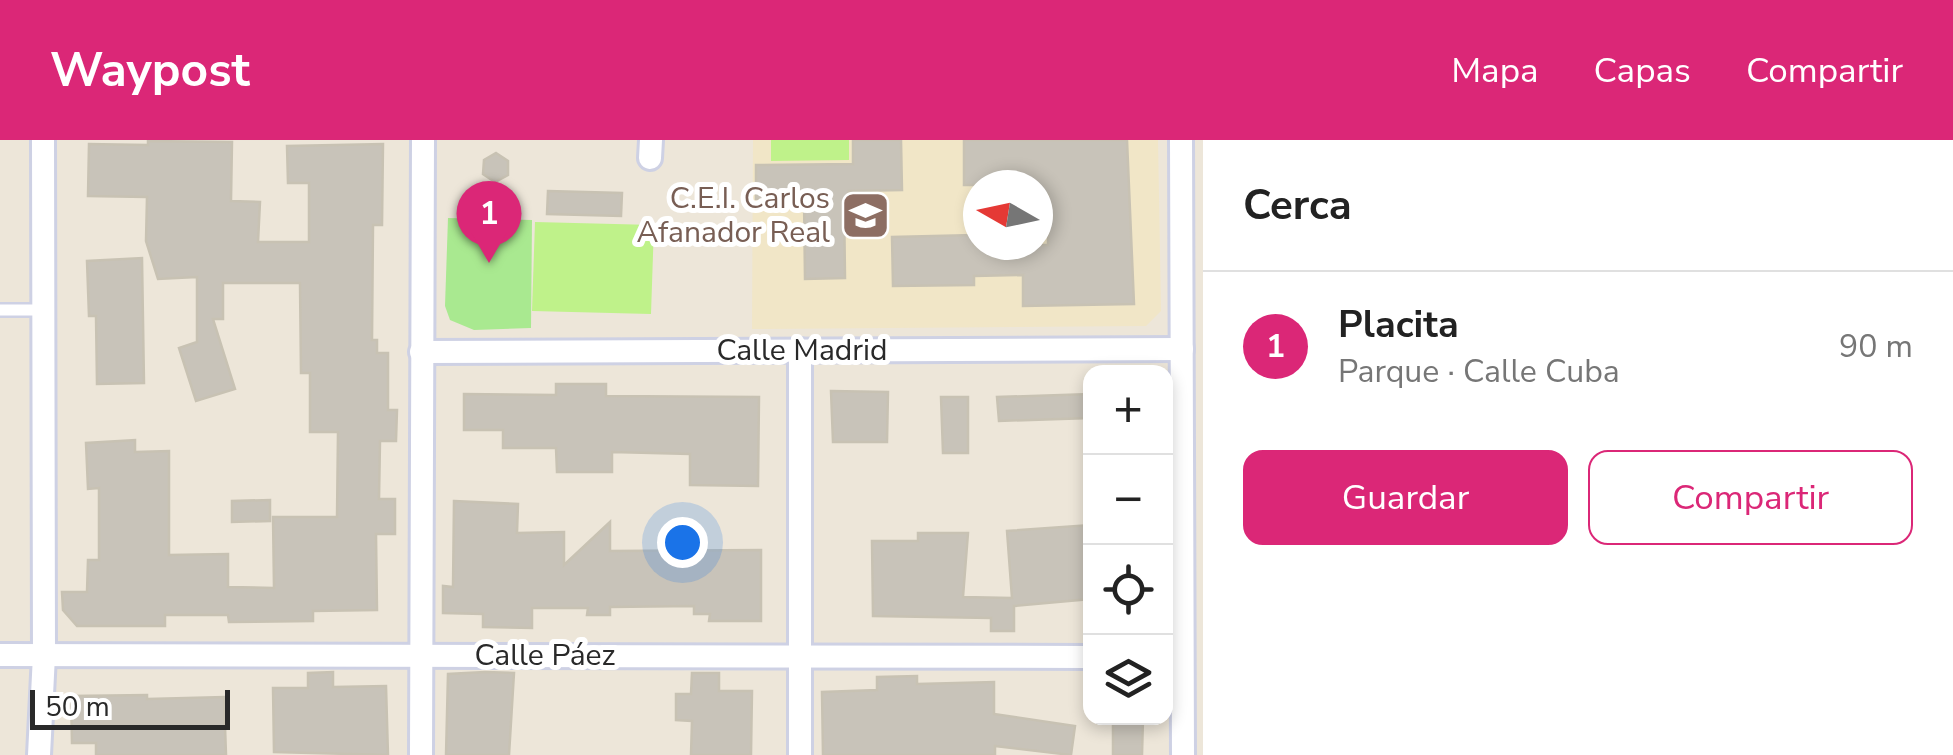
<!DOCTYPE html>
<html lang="es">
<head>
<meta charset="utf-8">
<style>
  body { margin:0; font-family:"Nunito Sans",sans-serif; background:#f6f6f6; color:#222 }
  .controls { position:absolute; right:30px; bottom:30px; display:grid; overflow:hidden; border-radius:20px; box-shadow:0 5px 15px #0003 }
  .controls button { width:90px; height:90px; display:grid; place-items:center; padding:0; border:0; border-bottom:2px solid #e0e0e0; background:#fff; color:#222; font:50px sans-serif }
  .compass { position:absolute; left:963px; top:30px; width:90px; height:90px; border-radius:50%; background:#fff; box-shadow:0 5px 15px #0003; rotate:279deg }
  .scale { position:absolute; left:30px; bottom:25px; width:200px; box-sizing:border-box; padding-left:10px; border:5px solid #292929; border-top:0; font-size:28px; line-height:35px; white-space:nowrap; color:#292929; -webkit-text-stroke:8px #fff; paint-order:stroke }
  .you { position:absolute; left:682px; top:402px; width:35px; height:35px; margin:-25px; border:8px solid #fff; border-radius:50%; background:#1a73e8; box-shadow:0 0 0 15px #1a73e833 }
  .badge { display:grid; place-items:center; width:65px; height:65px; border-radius:50%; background:#db2777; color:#fff; font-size:32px; font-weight:700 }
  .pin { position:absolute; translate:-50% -82px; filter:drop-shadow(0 2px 5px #0008) }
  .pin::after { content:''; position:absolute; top:52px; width:35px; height:30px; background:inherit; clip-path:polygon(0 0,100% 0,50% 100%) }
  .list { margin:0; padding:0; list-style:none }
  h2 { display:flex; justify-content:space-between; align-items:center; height:130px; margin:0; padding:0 40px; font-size:42px }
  h2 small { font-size:32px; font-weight:400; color:#767676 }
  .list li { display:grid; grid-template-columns:65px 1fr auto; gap:30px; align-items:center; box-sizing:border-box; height:150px; padding:0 40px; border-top:2px solid #e0e0e0 }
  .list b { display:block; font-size:38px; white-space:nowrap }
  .list p { margin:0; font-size:32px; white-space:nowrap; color:#767676 }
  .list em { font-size:32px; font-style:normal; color:#767676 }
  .actions { display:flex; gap:20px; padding:30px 40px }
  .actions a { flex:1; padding:22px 0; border:2px solid #db2777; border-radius:20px; text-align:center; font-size:35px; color:#db2777 }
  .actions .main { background:#db2777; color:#fff }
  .icon { flex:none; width:55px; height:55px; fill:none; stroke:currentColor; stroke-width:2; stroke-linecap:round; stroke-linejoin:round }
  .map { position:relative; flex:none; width:1203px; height:615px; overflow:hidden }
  header { display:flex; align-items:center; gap:60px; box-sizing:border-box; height:140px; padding:0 50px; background:#db2777; color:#fff }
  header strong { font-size:48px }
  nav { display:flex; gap:55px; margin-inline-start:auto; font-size:35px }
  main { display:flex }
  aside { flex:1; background:#fff }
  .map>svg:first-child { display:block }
</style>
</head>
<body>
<header>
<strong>Waypost</strong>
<nav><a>Mapa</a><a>Capas</a><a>Compartir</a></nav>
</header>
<main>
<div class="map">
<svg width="1203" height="615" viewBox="0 0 1203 615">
  <rect width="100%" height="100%" fill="#ede6d9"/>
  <path fill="#f1e6c7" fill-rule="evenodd" d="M753 0H1158L1161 171 1146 186 752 189ZM978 45H1038V105H978Z"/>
  <polygon fill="#a9e990" points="448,78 532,80 531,188 474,190 450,180 445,166"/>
  <g fill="#bff28a">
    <polygon points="771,0 849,0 849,20 771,21"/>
    <polygon points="535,82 654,85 651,174 532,171"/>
  </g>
  <g fill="#c8c3b9" stroke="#c8c2b3" stroke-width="2.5">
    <polygon points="853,0 901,0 902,50 849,51 849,58 844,58 845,138 805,139 804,58 756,59 756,25 853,24"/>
    <polygon points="964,0 1127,0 1134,164 1023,166 1023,135 974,136 974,145 893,146 892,97 974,95 974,105 1048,105 1048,55 1038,55 1038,45 964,45"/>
    <polygon points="148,1 232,2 231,61 260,62 258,102 309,102 309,43 288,43 287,6 383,4 382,85 373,85 372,200 377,200 377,213 388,213 388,270 397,270 396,301 380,301 379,359 395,359 395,394 376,394 377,470 313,471 313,481 229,482 228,475 165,475 165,486 77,486 63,470 62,452 87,452 88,420 99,420 99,348 88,349 86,303 135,300 135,312 169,311 169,415 228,414 228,447 274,448 273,377 337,377 338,292 310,292 310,233 301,233 300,143 223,143 223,179 213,179 235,249 196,261 179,208 197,202 197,137 158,139 146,101 147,57 88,56 89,4 148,5"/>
    <polygon points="496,13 508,21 508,35 495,42 483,34 484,20"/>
    <polygon points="548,51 622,53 621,76 547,74"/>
    <polygon points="142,118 144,243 97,244 96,176 89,176 87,121"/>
    <polygon points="556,244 606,244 606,256 759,257 758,346 690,345 690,314 612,312 612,332 557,332 556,308 503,308 503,290 464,290 464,254 556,255"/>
    <polygon points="831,251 888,252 887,302 833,302"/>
    <polygon points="1090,254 1090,278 999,281 997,257"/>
    <polygon points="941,257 968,257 968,313 943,313"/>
    <polygon points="270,360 270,381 232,382 232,361"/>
    <polygon points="454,361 518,364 517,393 564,392 564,425 610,382 610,411 761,410 761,481 709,481 710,474 694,474 694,466 610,467 610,475 587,475 588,468 532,468 532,488 483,487 483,474 443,473 443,446 453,447"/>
    <polygon points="1090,385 1090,459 1014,466 1014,491 991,491 991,478 873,476 872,401 918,401 918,393 968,393 963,457 1012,458 1007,391"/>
    <polygon points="333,532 333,547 386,546 388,615 274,612 273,548 308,548 308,533"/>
    <polygon points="485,532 514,533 509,615 446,615 448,534"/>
    <polygon points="692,533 719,533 719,551 752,551 751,615 691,615 692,581 676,580 676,554 691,554"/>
    <polygon points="917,536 917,544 994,542 994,574 1075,586 1071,615 995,606 995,615 823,615 822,552 877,550 877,537"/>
    <polygon points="147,555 147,559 224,557 226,615 96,615 96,603 72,603 71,556"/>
    <polygon points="1113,578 1143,578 1142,615 1113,615"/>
  </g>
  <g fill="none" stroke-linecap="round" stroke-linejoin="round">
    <defs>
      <polyline id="service" points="0,170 43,170"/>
      <g id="minor">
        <polyline points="1181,0 1183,615"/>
        <polyline points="650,18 651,0"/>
        <polyline points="800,210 800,615"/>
        <polyline points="421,212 1182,209"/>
        <polyline points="0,515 1090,517"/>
        <polyline points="39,615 44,515 43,0"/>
        <polyline points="421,615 423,0"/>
      </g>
    </defs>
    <use href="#service" stroke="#ced1e4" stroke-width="16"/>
    <use href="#minor" stroke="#ced1e4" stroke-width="28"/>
    <use href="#service" stroke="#fff" stroke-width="11"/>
    <use href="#minor" stroke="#fff" stroke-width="22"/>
  </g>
  <defs>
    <symbol id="school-square" viewBox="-11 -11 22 22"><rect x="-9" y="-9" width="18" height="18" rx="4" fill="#8d6e63" stroke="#fff"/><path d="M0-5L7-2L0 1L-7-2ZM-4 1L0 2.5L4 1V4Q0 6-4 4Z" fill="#fff"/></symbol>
  </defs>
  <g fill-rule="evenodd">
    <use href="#school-square" x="838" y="48" width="55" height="55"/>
  </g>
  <g text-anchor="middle" stroke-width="10" stroke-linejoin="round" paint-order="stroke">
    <g font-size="30" fill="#785e54" stroke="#fff" text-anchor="end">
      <text x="830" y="68">C.E.I. Carlos<tspan x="830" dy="34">Afanador Real</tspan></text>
    </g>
    <g font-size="30" fill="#292929" stroke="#fff">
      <text x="802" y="220">Calle Madrid</text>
      <text x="545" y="525">Calle Páez</text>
    </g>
  </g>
</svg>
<div class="controls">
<button>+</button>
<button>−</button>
<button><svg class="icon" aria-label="locate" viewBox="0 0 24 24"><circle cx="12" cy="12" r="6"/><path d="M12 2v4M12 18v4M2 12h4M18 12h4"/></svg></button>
<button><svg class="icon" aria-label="layers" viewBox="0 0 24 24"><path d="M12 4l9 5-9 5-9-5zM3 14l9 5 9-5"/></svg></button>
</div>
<svg class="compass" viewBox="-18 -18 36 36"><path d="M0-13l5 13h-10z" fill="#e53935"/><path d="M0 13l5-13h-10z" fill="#767676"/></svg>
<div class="scale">50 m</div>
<div class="you"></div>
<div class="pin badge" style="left:489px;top:123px">1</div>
</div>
<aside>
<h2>Cerca<small></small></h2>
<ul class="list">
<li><span class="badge">1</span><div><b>Placita</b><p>Parque · Calle Cuba</p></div><em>90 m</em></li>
</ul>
<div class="actions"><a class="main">Guardar</a><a>Compartir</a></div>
</aside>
</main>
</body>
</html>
